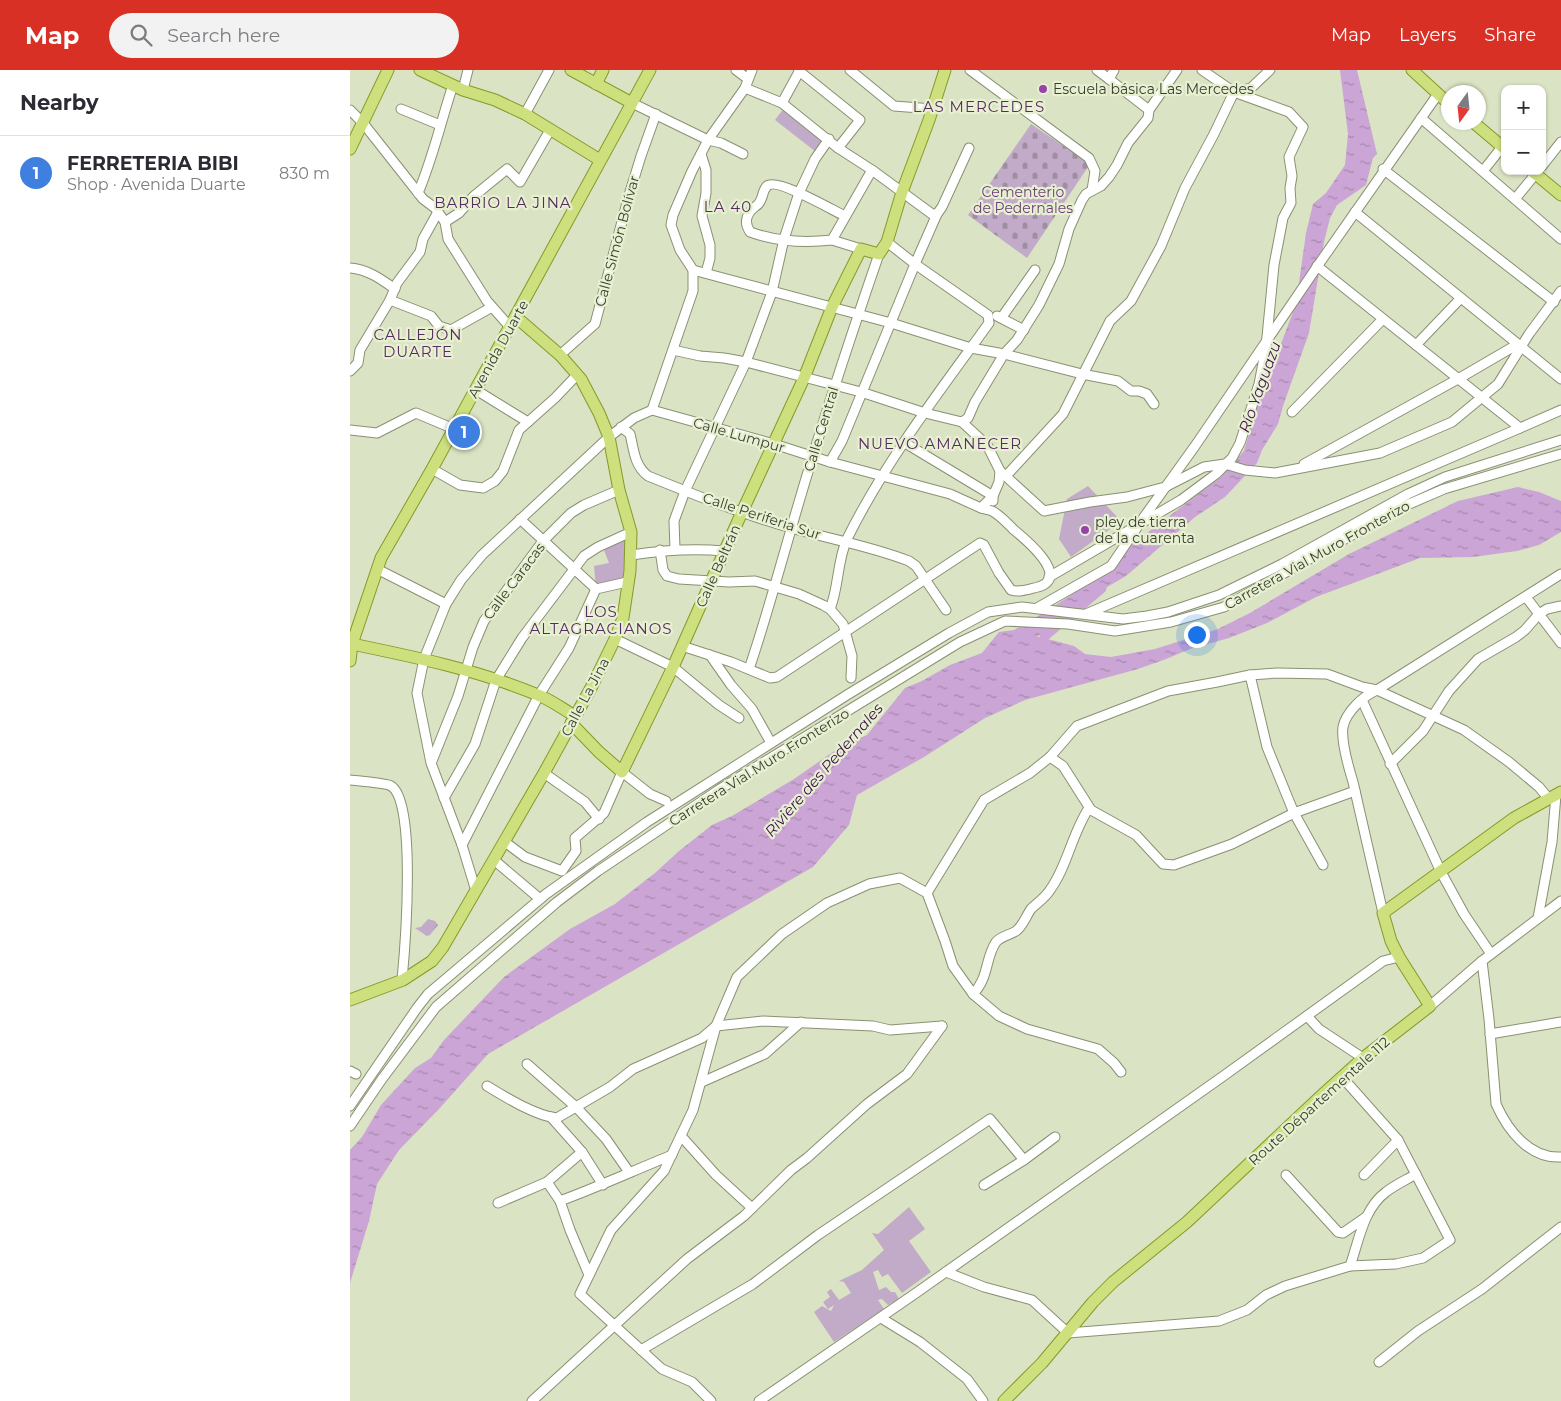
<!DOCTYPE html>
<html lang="en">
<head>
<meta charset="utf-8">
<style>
  body { margin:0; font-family:Montserrat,sans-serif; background:#f2f2f3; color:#2b2b33 }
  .controls { position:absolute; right:15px; top:15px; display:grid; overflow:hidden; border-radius:10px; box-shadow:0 1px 4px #0004 }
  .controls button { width:45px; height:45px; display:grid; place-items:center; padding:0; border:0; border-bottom:1px solid #e1e1e2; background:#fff; color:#2b2b33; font:25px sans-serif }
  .compass { position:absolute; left:1091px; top:15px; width:45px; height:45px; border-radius:50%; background:#fff; box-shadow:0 1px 4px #0004; rotate:195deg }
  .you { position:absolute; left:846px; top:564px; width:18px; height:18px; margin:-12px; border:4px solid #fff; border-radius:50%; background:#1a73e8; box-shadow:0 0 0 8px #1a73e833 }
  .badge { display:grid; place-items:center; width:32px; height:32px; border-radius:50%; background:#d93025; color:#fff; font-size:16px; font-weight:700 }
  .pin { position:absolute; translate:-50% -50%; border:2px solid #fff; box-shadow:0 1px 5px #0006 }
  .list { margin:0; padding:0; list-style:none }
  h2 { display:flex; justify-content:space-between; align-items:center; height:65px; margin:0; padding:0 20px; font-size:21px }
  h2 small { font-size:16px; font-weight:400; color:#7c7c81 }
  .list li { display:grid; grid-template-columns:32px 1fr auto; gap:15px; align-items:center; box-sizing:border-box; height:75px; padding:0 20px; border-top:1px solid #e1e1e2 }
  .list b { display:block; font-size:19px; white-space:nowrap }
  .list p { margin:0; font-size:16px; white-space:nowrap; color:#7c7c81 }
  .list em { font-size:16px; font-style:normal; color:#7c7c81 }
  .icon { flex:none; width:28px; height:28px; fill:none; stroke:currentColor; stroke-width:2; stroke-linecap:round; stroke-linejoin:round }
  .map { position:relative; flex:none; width:1211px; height:1331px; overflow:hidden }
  header { display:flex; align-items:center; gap:30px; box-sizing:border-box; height:70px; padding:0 25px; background:#d93025; color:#fff }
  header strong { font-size:24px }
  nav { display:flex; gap:28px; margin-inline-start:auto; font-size:18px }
  .search { width:350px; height:45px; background:#f2f2f3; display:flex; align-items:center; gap:12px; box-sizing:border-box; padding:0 18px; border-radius:28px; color:#7c7c81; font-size:19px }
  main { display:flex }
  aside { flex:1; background:#fff }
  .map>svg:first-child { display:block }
</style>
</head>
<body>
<header>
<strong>Map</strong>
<div class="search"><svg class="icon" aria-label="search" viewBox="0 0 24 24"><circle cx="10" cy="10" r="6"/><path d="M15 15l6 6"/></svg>Search here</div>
<nav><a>Map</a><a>Layers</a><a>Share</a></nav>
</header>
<main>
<aside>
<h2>Nearby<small></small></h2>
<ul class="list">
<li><span class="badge" style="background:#3f7fe0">1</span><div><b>FERRETERIA BIBI</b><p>Shop · Avenida Duarte</p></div><em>830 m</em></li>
</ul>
</aside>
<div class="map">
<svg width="1211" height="1331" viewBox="0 0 1211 1331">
  <defs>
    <pattern id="forest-firs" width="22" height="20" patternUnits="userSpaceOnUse" patternTransform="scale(1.25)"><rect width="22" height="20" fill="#c2abc8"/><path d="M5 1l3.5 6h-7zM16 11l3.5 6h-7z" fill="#9f8da3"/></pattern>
    <pattern id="cemetery-stones" width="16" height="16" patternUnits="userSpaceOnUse" patternTransform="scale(1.25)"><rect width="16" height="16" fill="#c2abc8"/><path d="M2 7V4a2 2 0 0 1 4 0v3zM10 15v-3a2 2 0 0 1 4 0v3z" fill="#9f8da3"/></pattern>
    <pattern id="water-ripples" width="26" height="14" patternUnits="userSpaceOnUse" patternTransform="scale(1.25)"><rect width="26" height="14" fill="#cba5d5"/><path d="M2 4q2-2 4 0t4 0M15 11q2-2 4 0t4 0" fill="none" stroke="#a688ad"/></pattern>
  </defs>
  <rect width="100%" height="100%" fill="#dae3c3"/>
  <g fill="#c2abc8">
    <polygon points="434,38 475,71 466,82 425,50"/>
    <polygon points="738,416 771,451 721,487 709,469 717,429"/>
    <polygon points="278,463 277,512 246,519 244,496 259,493 252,475"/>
    <polygon points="559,1137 575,1159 559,1171 581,1202 552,1223 538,1204 532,1207 528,1200 523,1202 529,1220 536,1217 541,1222 545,1222 549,1229 538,1235 532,1229 528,1230 534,1239 484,1272 464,1242 472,1236 481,1241 484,1235 478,1239 473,1232 480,1227 477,1222 481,1219 489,1230 501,1223 494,1212 489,1211 512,1200 534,1180 522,1163 528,1164"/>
  </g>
  <polygon fill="url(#forest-firs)" points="78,849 85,851 88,855 80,865 77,866 65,858 71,857"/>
  <polygon fill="url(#cemetery-stones)" points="681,54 740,94 677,188 618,145"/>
  <polygon fill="url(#water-ripples)" points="990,0 1007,0 1027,84 1023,88 1016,115 987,135 980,148 974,172 959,263 933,336 928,354 912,380 907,393 875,427 845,447 776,506 733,531 687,567 690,567 724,576 735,584 761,587 805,579 868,559 900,543 999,484 1108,431 1168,417 1189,422 1211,431 1211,462 1189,475 1167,481 1123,487 1070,488 966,527 917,553 879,568 840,579 816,589 788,599 675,630 635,648 574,687 507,725 499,755 463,797 138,984 89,1039 49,1080 27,1114 19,1151 0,1213 0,1080 12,1067 31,1035 65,998 81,988 94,970 154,907 220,859 265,834 305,803 329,781 362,755 382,746 444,709 493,675 517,665 555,618 572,611 600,595 632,583 649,562 664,560 697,541 757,501 773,481 871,407 894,381 906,340 946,234 956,163 963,134 976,123 995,95 998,64"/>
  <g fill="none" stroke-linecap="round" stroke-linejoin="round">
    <polyline stroke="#cba5d5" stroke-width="11" points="695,565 751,518"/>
    <defs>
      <g id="minor">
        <polyline points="386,0 398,9"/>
        <polyline points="500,0 544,36 583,39"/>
        <polyline points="620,0 739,88 745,101 742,120"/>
        <polyline points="747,0 759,9"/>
        <polyline points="764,0 759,9 799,40"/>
        <polyline points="449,1 510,50 488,78"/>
        <polyline points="395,18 432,33 488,78 522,100 582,144 587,144 592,137 619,78"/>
        <polyline points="113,20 118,0"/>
        <polyline points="282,33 358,70 371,73 393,84"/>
        <polyline points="432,33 450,0"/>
        <polyline points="51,39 90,55"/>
        <polyline points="0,40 13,53 73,129 85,138 95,152 98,169 137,231 160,257"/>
        <polyline points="175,44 199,0"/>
        <polyline points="1071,48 1211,169"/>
        <polyline points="351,84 356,100 356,123 352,146 360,175 360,188 356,203"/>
        <polyline points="1192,96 1211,72"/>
        <polyline points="1033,99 1204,232"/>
        <polyline points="1133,101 1152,77"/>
        <path d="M68 123C83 88 91 51 103 15"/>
        <polyline points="1165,129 1188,101"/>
        <polyline points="1005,142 1211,309"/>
        <path d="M495 146C484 141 426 107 417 116 411 122 414 131 406 136 397 143 393 151 400 162 425 171 455 173 482 170L522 100"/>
        <polyline points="95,152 109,143 124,126 157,99 170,112 200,60"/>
        <polyline points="482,170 511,179"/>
        <polyline points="967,196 1170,358 1211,340"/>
        <path d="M0 198C17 199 31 209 45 219"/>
        <polyline points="343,200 541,253 621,278 654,284 732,304 768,311 781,321 789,321 797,324 804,334"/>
        <polyline points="40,230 81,246 89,256 101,260 142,237"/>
        <polyline points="647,246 674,260"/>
        <polyline points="652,247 685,200"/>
        <polyline points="1066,275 1111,228"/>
        <polyline points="210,285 245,254 279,125 291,86 306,44"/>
        <polyline points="0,301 8,293 10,280 40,230 47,213 70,182 73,169 88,142"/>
        <polyline points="126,320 178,352"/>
        <polyline points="302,340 424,374 480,392 600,424 631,438 643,426 649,412 650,401 637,375 612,352 575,343 511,322 396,292 374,288 350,286 323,280"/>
        <polyline points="942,342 1033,249"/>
        <polyline points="612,352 618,348 625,332 654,284 667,270 689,235 709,194 719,159 732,130 736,124 751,116 759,107 767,95 778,73 798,48 799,40 827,0"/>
        <path d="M271 357 280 364C284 380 284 395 298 406 345 425 392 444 441 458 480 469 521 476 559 491L566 496 596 540"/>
        <polyline points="0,360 27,363 66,343 104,359"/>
        <polyline points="555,373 643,426 643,431"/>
        <polyline points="480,392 492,371 565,194 537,172"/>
        <polyline points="954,394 1108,309 1168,274"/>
        <polyline points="82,399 110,415 133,418 145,411 153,401 169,360 205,328 227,305"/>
        <polyline points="650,401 694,441 740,432 777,427 815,417 854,397 875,394 895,400 925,403 1030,383 1102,352 1148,314 1179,264 1211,221"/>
        <polyline points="656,406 713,344 760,251 781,231 811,176 835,118 864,64 884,22 901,18 920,0"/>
        <polyline points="170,449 246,519"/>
        <polyline points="325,479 324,451 335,421 396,292 422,222 434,169 449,123 465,89 479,69"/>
        <polyline points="310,480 313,500 317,506 329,509 379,512 405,511 449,524 473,535 480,539 493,554 502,586 501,608"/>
        <path d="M281 485C314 480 341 478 374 481"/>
        <polyline points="27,499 96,534"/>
        <polyline points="699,507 831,430 866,404 882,388 890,373 909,314 916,277 924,195 933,148 941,133 940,118 942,106 939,87 953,57 939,42 884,22 852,0"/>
        <polyline points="1176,527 1211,573"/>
        <polyline points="687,538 761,496 794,447 845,376 971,191 1088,24"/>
        <path d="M480 539C489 517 487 491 497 469 535 392 589 322 639 253L638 245 565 194 587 144"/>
        <polyline points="736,544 1170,358"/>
        <polyline points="265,569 323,597 369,635 389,648"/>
        <path d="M332 576 381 592 420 608 427 607 630 473 634 475 649 503 661 520C670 523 679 519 688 517 722 507 674 468 663 459 657 453 650 445 642 441 639 440 635 439 631 438"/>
        <polyline points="360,585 381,615 402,639 421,673"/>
        <path d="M399 599C415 552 428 504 442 456 468 365 498 274 529 184"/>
        <polyline points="900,605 917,677 944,743 1005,721"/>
        <polyline points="1012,630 1091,802 1114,844 1141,884"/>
        <polyline points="700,687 713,696 741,740 786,765 813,794 824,795 882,774 944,743 973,795"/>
        <polyline points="82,691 108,626 123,577 134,551 193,471 221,443 234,435 269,420"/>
        <polyline points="1040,694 1073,661 1099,621 1128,589 1166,567 1175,560 1189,544 1197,539 1211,536"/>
        <polyline points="194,703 235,732 249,749"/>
        <path d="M0 710C8 711 36 713 41 716 67 731 55 879 52 910"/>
        <polyline points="94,728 125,674 146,610 172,568 234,486 248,477 281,462"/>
        <polyline points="155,772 175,787 212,801 226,781 225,768 254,743 272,702 300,724 316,731"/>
        <polyline points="112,775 189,625 219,578 246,519 277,512"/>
        <polyline points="144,790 190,829"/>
        <polyline points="126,821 112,775 81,693 67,623 74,589 96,534 111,510 132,485 259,367 284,348 302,340 343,221 343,200 330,180 321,155 323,145 342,101 358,70 395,18 402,0"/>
        <polyline points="577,823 634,730 680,703 700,687 727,656 818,621 867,612 900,605 927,603 977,604 1012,617 1027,620 1114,660 1159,692 1189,717 1199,729"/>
        <path d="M1033 843 1003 712C999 699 991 671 993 657 996 642 1013 626 1027 620L1211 504"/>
        <polyline points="1188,848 1202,772 1206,725"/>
        <path d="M1132 891 1139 949 1146 1034C1158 1061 1180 1089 1211 1087"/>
        <path d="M623 924C639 908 635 888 646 872 651 866 660 865 666 861 673 856 676 846 681 839 687 833 695 828 700 820 718 795 722 763 739 738"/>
        <polyline points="1080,936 1132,891 1211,831"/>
        <polyline points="957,946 969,959 1013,988"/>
        <polyline points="1140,964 1211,952"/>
        <polyline points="177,994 226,1037 256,1069 279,1102"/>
        <polyline points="0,1001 6,1004"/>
        <polyline points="352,1012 415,984 451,952"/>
        <path d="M137 1016C155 1027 186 1046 207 1048L260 1017 283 999 352 968 366 956 413 951 523 956 540 960 592 956"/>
        <polyline points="0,1036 67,938 78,924 196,824 297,752 497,625 599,563 638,542 672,537 773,549 797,546 818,542 869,525 932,494 1058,424 1095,407 1211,370"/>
        <polyline points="201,1047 232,1082 253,1115"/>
        <polyline points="0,1056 32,1009 86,937 207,832 248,801 370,719 610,572 655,551 718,554 765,561 821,552 874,537 1050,438 1094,419 1211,384"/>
        <polyline points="331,1066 366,1105 402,1138"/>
        <polyline points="936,1105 988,1162 993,1163 1016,1147"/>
        <polyline points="1014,1105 1048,1070"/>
        <polyline points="197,1112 210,1131 220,1160 239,1205"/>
        <polyline points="634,1115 674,1090 705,1067"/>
        <path d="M210 1131C248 1117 285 1100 322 1085"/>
        <polyline points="148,1133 197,1112 232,1082"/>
        <path d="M1000 1196C1009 1171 1013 1139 1036 1122 1045 1115 1056 1110 1066 1104"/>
        <polyline points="596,1202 634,1217 682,1230 718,1263 869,1251 897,1240 916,1225 935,1216 1000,1196 1046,1194 1073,1188 1100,1170 1048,1070 992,1007"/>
        <polyline points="531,1248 570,1272 617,1309 633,1331"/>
        <polyline points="291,1280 403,1214 468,1165 640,1049 674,1090"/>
        <polyline points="1029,1292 1068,1261 1132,1219 1211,1157"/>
        <polyline points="182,1331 337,1189 394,1146 441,1100 457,1088 517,1034 557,1004 592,956"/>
        <polyline points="361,1331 342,1312 312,1299 230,1224 261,1160 314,1101 343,1040 366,956 387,907 432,864 477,833 519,814 550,808 577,823 595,871 603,896 623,924 649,946 677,959 748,979 764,993 771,1002"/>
        <polyline points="409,1331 566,1223 872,1007 1033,891 1049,887"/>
      </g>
      <g id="major">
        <polyline points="70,0 113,20 145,30 175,44 250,90"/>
        <polyline points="221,0 282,33"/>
        <polyline points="1062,0 1098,33"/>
        <polyline points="246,14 253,0"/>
        <polyline points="1123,52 1155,79"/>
        <polyline points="0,79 38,0"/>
        <polyline points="1182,101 1211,125"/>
        <path d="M2 574C65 587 128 600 188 625 201 630 213 639 225 646"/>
        <polyline points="0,591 2,574 31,488 82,399 300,0"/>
        <polyline points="221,653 249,682 272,702 323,597 392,442 454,308 482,237 511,179 529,184 537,172 552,122 579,50 595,0"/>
        <polyline points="0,930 53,910 82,891 93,877 194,703 242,616 265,569 273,548 280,501 281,462 269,420 259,367 249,343 231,309 210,285 166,247"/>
        <polyline points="654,1331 692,1293 743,1232 763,1212 837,1152 972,1025 1013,988 1080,936 1049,887 1041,871 1033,843 1164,748 1211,722"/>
      </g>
    </defs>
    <use href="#minor" stroke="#899173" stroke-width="11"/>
    <use href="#major" stroke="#849a2a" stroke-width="13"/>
    <use href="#minor" stroke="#fff" stroke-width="9"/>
    <use href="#major" stroke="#cde07d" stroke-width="11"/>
  </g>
  <g fill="#9841ad" stroke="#e7f0d0" stroke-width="2">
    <circle cx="693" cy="19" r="5"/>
    <circle cx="735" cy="460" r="5"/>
  </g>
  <g text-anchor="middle" stroke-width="4.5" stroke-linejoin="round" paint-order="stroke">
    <g font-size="14" fill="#3a3e31" stroke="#e7f0d0" text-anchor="start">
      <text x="703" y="24">Escuela básica Las Mercedes</text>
      <text x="745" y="457">pley de tierra<tspan x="745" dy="16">de la cuarenta</tspan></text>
    </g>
    <g font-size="14" fill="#6c3c78" stroke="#e7f0d0">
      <text x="673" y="127">Cementerio<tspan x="673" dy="16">de Pedernales</tspan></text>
    </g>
    <g font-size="14" fill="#3a3e31" stroke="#e7f0d0">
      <text transform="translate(267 171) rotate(-75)" y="5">Calle Simón Bolívar</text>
      <text transform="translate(148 279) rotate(-61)" y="5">Avenida Duarte</text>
      <text transform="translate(471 359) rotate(-73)" y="5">Calle Central</text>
      <text transform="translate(389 365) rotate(16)" y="5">Calle Lumpur</text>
      <text transform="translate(412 446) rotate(18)" y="5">Calle Periferia Sur</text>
      <text transform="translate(967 485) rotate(-29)" y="5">Carretera Vial Muro Fronterizo</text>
      <text transform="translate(368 496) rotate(-66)" y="5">Calle Beltrán</text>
      <text transform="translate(164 511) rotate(-53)" y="5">Calle Caracas</text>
      <text transform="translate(235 627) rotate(-62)" y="5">Calle La Jina</text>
      <text transform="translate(409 697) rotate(-32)" y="5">Carretera Vial Muro Fronterizo</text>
      <text transform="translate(969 1031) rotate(-42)" y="5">Route Départementale 112</text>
    </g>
    <g font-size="15" letter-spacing="1" fill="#572c61" stroke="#e7f0d0">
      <text x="629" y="42">LAS MERCEDES</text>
      <text x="153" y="138">BARRIO LA JINA</text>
      <text x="378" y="142">LA 40</text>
      <text x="68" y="270">CALLEJÓN<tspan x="68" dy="17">DUARTE</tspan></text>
      <text x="590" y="379">NUEVO AMANECER</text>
      <text x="251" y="547">LOS<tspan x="251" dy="17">ALTAGRACIANOS</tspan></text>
    </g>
    <g font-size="15" font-style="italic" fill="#3f104b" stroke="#e7f0d0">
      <text transform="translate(910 317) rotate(-70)" y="5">Río Yaguazu</text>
      <text transform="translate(474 700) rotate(-49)" y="5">Rivière des Pedernales</text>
    </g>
  </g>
</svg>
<div class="controls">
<button>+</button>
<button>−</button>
</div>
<svg class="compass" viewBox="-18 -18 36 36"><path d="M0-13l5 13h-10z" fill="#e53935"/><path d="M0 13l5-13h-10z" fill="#7c7c81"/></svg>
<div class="you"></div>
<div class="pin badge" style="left:114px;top:362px;background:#3f7fe0">1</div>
</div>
</main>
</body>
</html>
